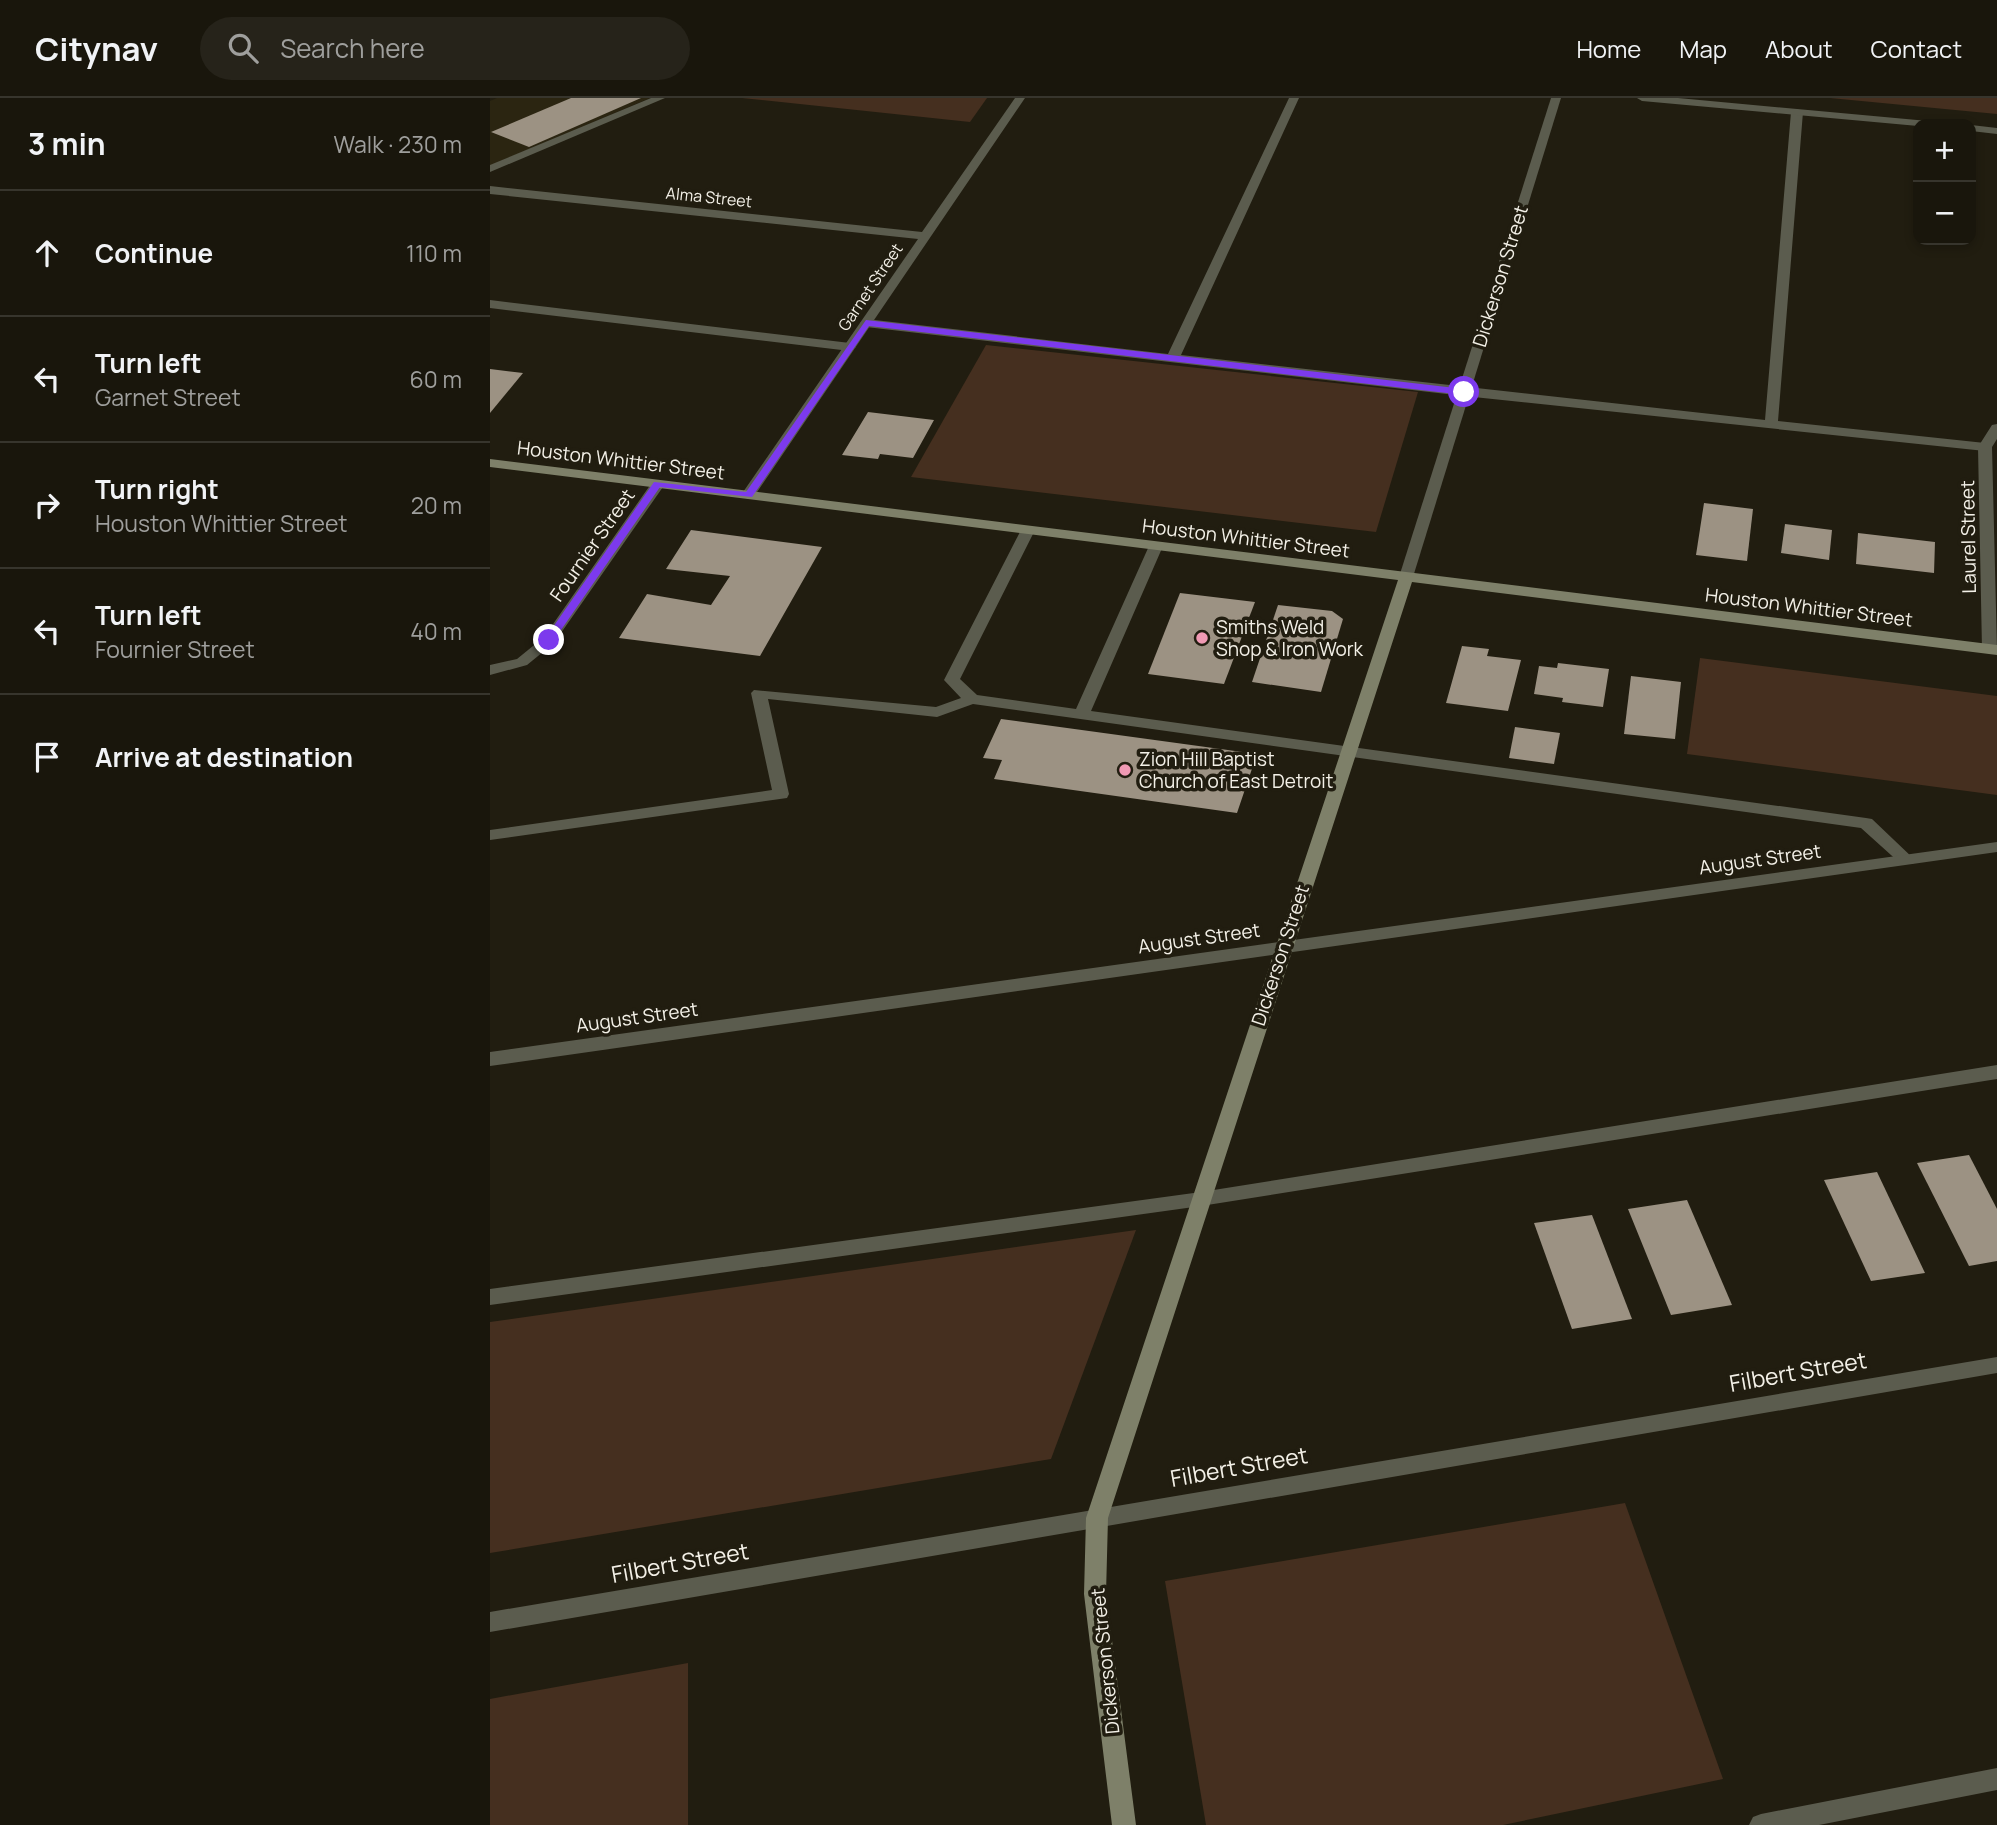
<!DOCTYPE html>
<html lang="en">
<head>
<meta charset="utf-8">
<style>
  body { margin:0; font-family:Manrope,sans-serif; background:#26231a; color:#f1f3f6 }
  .controls { position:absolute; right:21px; top:21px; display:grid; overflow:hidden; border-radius:14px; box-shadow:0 4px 10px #0003 }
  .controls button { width:63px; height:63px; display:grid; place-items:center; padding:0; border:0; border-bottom:2px solid #37352d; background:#19160c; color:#f1f3f6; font:35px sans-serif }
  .stop { position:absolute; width:21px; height:21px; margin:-16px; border:5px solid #7c3aed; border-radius:50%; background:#fff }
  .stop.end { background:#7c3aed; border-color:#fff; box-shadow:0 2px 7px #0008 }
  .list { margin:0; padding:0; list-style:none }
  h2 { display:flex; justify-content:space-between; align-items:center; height:91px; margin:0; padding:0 28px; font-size:30px }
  h2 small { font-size:23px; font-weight:400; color:#9f9f9d }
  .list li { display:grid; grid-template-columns:46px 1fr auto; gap:21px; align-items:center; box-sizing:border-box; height:126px; padding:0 28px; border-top:2px solid #37352d }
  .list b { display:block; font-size:26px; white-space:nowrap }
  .list p { margin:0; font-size:23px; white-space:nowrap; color:#9f9f9d }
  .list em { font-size:23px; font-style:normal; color:#9f9f9d }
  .icon { flex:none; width:38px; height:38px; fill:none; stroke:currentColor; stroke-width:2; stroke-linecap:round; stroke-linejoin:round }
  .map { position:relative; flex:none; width:1507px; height:1727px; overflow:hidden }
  header { display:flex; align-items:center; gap:42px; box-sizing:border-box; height:98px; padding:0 35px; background:#19160c; border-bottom:2px solid #37352d }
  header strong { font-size:33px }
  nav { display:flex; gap:38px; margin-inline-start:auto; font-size:24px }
  .search { width:490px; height:63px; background:#26231a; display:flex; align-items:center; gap:18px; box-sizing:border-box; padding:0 24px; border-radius:38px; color:#9f9f9d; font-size:26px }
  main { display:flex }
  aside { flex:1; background:#19160c }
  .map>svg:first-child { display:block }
</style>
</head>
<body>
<header>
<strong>Citynav</strong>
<div class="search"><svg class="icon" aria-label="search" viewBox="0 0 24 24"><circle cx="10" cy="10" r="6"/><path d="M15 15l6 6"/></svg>Search here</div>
<nav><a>Home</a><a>Map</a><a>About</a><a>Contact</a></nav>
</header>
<main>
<aside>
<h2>3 min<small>Walk · 230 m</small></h2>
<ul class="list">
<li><svg class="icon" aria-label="ahead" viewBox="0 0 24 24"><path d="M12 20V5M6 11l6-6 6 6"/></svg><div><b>Continue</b></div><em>110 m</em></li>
<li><svg class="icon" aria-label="left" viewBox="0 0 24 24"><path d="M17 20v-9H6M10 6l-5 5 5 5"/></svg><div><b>Turn left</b><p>Garnet Street</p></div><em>60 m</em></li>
<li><svg class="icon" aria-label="right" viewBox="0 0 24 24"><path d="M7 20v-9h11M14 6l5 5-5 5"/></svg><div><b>Turn right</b><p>Houston Whittier Street</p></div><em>20 m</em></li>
<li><svg class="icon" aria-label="left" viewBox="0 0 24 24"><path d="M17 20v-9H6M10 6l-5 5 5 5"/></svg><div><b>Turn left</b><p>Fournier Street</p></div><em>40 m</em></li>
<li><svg class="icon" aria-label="arrive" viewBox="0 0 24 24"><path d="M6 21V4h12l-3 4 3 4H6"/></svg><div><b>Arrive at destination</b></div></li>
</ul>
</aside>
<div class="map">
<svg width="1507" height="1727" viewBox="0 0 1507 1727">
  <rect width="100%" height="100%" fill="#211d10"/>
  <polygon fill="#2b2511" points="7,0 160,0 0,68 0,3"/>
  <g fill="#452f1f">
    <polygon points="252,0 497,0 480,24"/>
    <polygon points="1340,0 1507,0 1507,16"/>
    <polygon points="496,247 928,294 886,434 421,379"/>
    <polygon points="1210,560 1507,598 1507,697 1197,656"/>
    <polygon points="646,1132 561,1361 0,1455 0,1224"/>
    <polygon points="1135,1405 1233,1681 1013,1727 716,1727 675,1483"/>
    <polygon points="198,1565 198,1727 0,1727 0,1601"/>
  </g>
  <g fill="#9c9283">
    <polygon points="81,0 151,0 39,49 1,34"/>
    <polygon points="0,271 33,275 0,315"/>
    <polygon points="378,314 444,322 423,360 390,356 388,361 352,357"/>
    <polygon points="1214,405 1263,411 1257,463 1206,457"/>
    <polygon points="1295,426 1342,432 1339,462 1291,455"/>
    <polygon points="201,432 332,449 270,558 129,540 157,496 221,507 240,478 176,471"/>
    <polygon points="1368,435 1445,444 1444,475 1366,466"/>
    <polygon points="690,495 765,504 734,586 658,576"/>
    <polygon points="788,507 842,513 853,521 831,594 762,584"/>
    <polygon points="972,548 999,551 997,558 1031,562 1018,613 956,605"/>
    <polygon points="1068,565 1119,571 1113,609 1072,604 1073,600 1044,596 1049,568 1067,570"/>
    <polygon points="1141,578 1191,584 1185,641 1134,636"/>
    <polygon points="511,621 767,656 747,715 504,681 512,662 493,660"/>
    <polygon points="1025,629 1070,635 1064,666 1019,660"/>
    <polygon points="1479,1057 1507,1111 1507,1163 1479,1168 1427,1065"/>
    <polygon points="1387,1074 1435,1175 1381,1183 1334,1082"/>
    <polygon points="1197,1102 1242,1207 1181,1217 1138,1111"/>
    <polygon points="1102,1117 1142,1221 1082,1231 1044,1125"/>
  </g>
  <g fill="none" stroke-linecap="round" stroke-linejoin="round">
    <g fill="#5b5c4e" fill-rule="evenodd">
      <polygon points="161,0 175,0 0,74 0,67"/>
      <polygon points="799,0 809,0 691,257 1275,322 1301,14 1307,11 1313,14 1288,323 1495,345 1502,349 1495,353 974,298 376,229 370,225 376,221 678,256"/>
      <polygon points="0,202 360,245 366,249 360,253 0,210"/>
      <polygon points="538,428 545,432 470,581 487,597 586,611 659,448 666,444 673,448 601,613 1376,720 1382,721 1425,762 1423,766 1411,766 1371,730 483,606 447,619 278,601 299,696 297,700 0,742 0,732 282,692 261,595 264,592 446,609 471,600 454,582 531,432"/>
      <polygon points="1507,967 1507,981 711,1108 0,1207 0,1191 711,1094"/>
      <polygon points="1507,1670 1507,1692 1329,1727 1259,1727 1263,1719 1271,1716"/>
    </g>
    <g fill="#5b5c4e" fill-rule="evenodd">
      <polygon points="525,0 535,0 263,400 258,401 251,397 428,141 0,96 0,88 432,134"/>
      <polygon points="1061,0 1071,0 923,479 921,482 911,482 909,479"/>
      <polygon points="1147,0 1188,0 1438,23 1444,26 1428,26 1428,28 1152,3"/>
      <polygon points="1481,27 1507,30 1507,36 1481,33"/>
      <polygon points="1507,326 1507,341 1502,349 1507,552 1500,556 1492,551 1488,349 1502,327"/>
      <polygon points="168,382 175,386 64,545 37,567 0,577 0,567 27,561 54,539 163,383"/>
      <polygon points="1507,744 1507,754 0,968 0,954"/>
      <polygon points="1507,1259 1507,1275 0,1534 0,1514"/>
    </g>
    <polygon fill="#7e8069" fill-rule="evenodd" points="0,361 1507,547 1507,557 922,484 618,1420 616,1496 646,1727 622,1727 594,1496 596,1420 908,482 0,369"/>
  </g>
  <polygon fill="#7c3aed" points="376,222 974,291 978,294 974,297 379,228 262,399 170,389 62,545 55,545 54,542 164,384 256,394"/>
  <g fill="#f09ab4" stroke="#211d10" stroke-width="2.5">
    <circle cx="712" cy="540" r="7"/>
    <circle cx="635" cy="672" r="7"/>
  </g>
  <g text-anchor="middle" stroke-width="7" stroke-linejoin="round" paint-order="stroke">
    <g font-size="16" fill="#f3f0e7" stroke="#211d10">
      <text transform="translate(219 99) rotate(6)" y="6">Alma Street</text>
      <text transform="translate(380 189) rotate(-56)" y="6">Garnet Street</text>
    </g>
    <g font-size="19" fill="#f3f0e7" stroke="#211d10">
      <text transform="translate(1010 178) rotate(-73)" y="7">Dickerson Street</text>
      <text transform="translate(131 362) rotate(7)" y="7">Houston Whittier Street</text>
      <text transform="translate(1478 439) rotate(-91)" y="7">Laurel Street</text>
      <text transform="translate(756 440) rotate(7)" y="7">Houston Whittier Street</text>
      <text transform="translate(102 447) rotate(-55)" y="7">Fournier Street</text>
      <text transform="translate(1319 509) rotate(7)" y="7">Houston Whittier Street</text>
      <text transform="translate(1270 761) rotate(-8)" y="7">August Street</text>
      <text transform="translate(709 840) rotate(-8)" y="7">August Street</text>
      <text transform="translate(790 857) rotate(-72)" y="7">Dickerson Street</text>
      <text transform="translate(147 919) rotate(-8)" y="7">August Street</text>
      <text transform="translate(615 1563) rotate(-96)" y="7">Dickerson Street</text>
    </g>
    <g font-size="19" fill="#f3f0e7" stroke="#211d10" text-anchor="start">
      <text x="726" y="536">Smiths Weld<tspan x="726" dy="22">Shop &amp; Iron Work</tspan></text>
      <text x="649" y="668">Zion Hill Baptist<tspan x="649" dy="22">Church of East Detroit</tspan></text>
    </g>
    <g font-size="23" fill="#f3f0e7" stroke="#211d10">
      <text transform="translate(1308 1274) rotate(-10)" y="8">Filbert Street</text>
      <text transform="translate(749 1369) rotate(-10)" y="8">Filbert Street</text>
      <text transform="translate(190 1465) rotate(-10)" y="8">Filbert Street</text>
    </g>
  </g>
</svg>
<div class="controls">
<button>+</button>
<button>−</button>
</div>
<div class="stop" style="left:974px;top:294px"></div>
<div class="stop end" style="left:59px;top:542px"></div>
</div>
</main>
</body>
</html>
